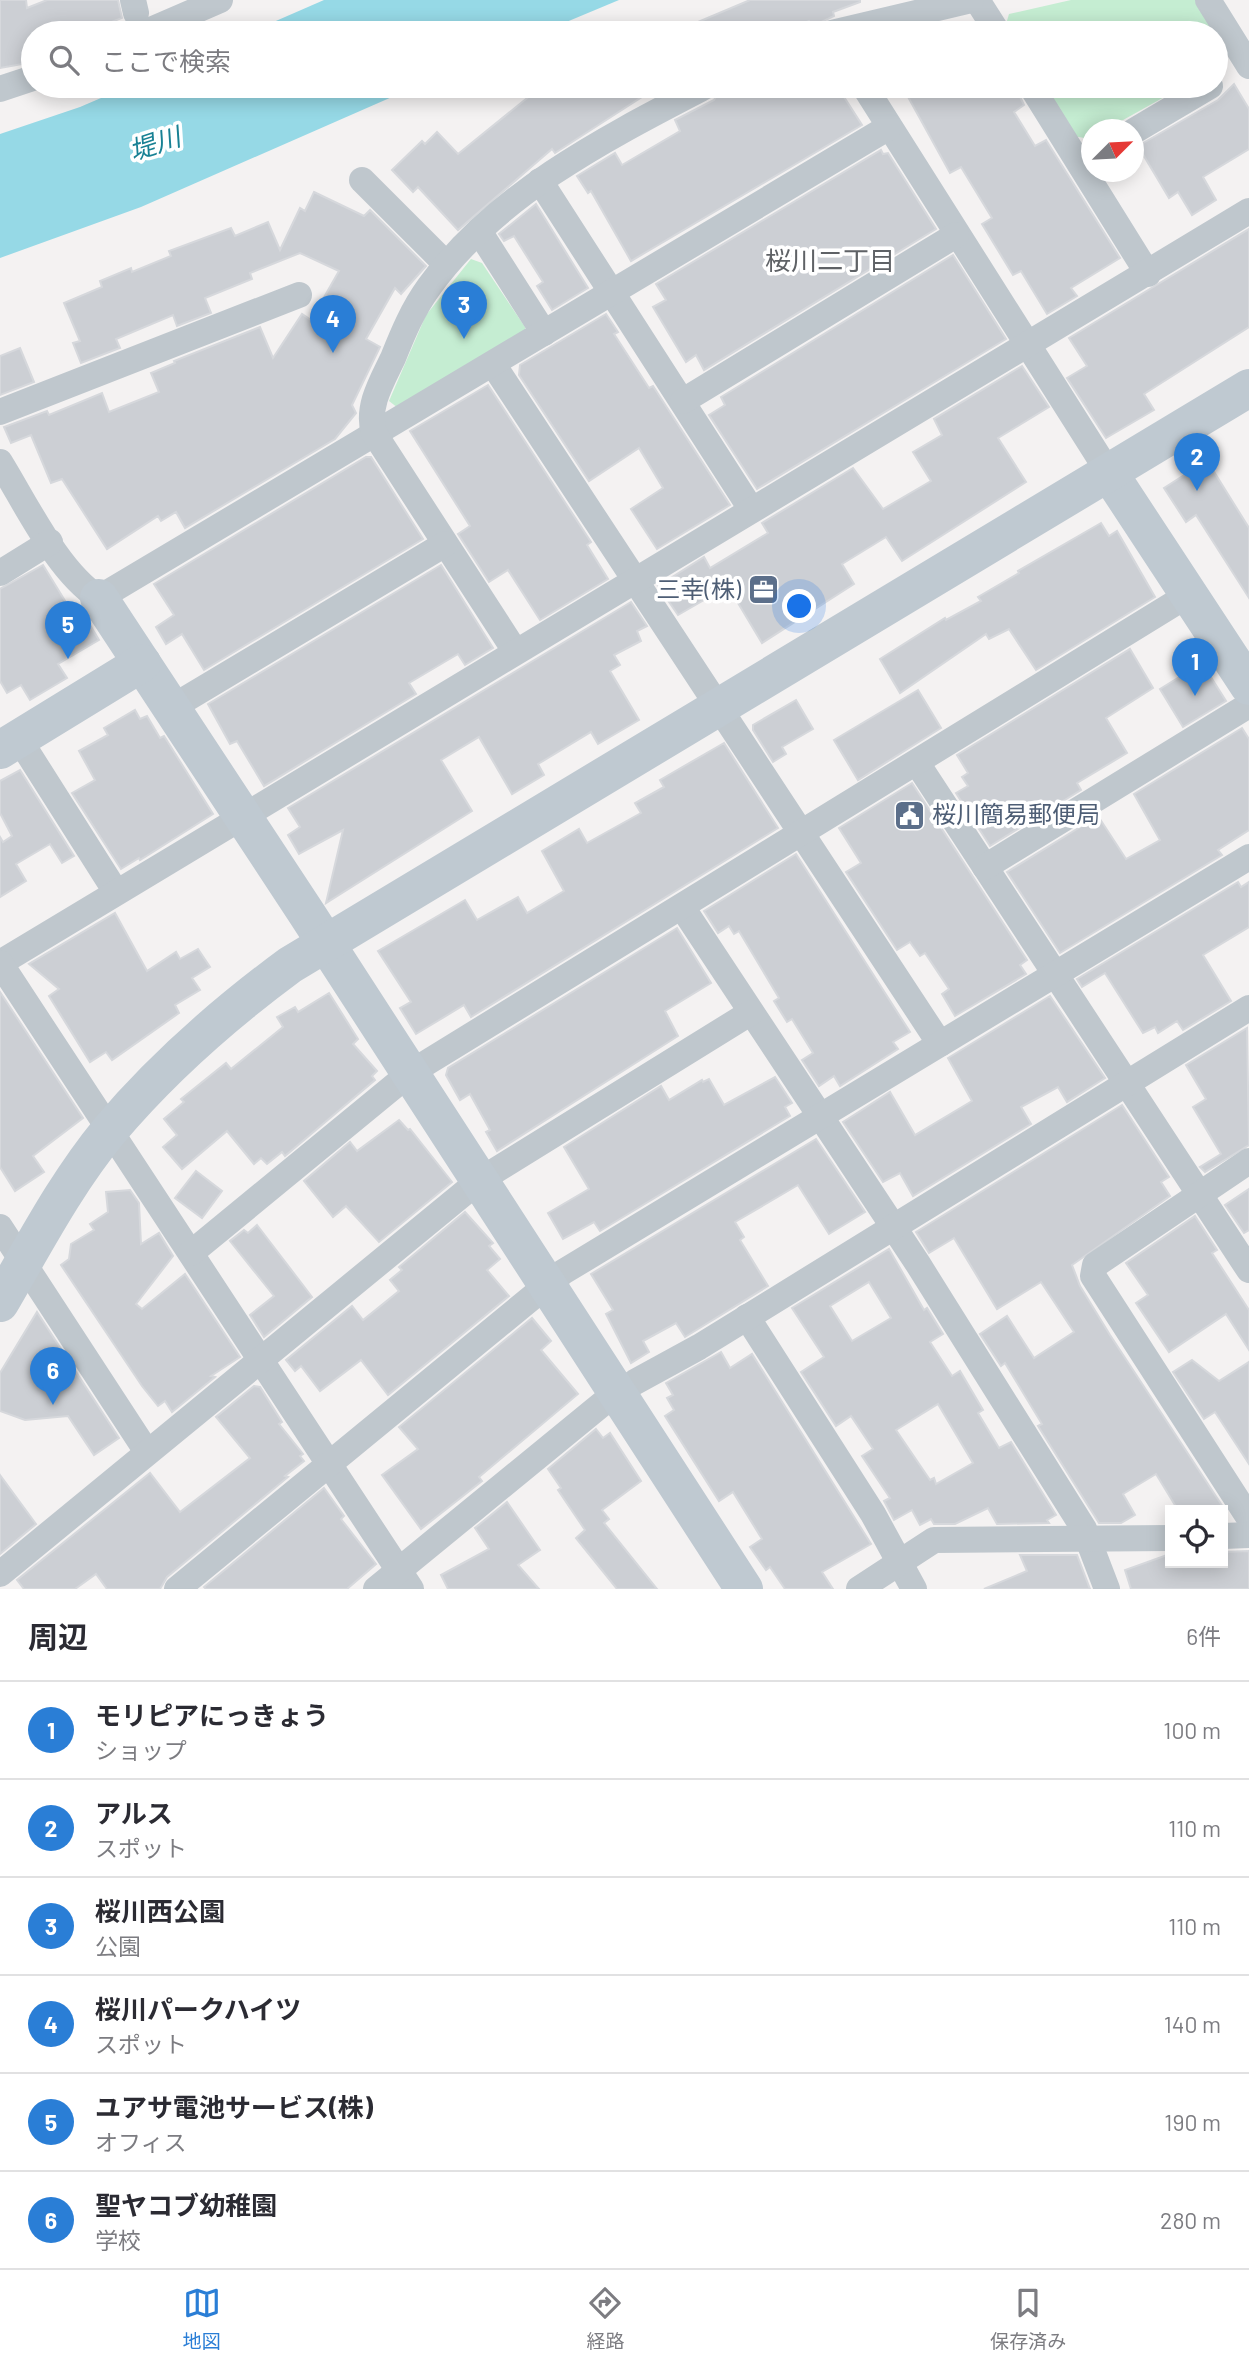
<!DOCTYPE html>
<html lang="ja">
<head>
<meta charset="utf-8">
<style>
  body { margin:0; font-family:Barlow,"Noto Sans JP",sans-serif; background:#f7f7f7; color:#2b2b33 }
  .controls { position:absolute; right:21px; bottom:21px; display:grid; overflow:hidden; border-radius:0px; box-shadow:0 4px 18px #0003 }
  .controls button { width:63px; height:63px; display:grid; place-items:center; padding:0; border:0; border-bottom:2px solid #e1e1e2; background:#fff; color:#2b2b33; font:35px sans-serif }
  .compass { position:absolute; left:1081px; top:119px; width:63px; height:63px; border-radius:50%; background:#fff; box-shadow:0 4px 18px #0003; rotate:66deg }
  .you { position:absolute; left:800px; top:607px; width:24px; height:24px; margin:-18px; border:5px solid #fff; border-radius:50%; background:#1a73e8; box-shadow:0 0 0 10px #1a73e833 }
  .badge { display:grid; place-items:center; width:46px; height:46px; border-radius:50%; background:#2a7ed6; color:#fff; font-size:23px; font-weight:700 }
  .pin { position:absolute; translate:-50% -58px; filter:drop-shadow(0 2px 4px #0008) }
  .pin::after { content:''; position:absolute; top:37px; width:24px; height:21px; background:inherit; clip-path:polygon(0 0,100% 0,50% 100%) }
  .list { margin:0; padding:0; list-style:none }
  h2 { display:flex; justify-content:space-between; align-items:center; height:91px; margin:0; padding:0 28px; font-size:30px }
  h2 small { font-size:23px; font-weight:400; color:#7c7c81 }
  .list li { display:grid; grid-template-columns:46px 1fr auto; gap:21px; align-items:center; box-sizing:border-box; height:98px; padding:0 28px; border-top:2px solid #e1e1e2 }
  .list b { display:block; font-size:26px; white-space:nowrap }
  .list p { margin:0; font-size:23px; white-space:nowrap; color:#7c7c81 }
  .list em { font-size:23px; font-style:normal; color:#7c7c81 }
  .icon { flex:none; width:38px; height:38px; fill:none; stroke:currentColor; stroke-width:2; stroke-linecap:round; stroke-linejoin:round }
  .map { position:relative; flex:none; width:1249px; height:1589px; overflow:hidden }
  .search { position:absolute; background:#fff; box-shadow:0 4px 18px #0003; left:21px; right:21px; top:21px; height:77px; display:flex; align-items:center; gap:18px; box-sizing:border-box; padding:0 24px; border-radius:38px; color:#7c7c81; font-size:26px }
  .sheet { height:679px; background:#fff }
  nav { display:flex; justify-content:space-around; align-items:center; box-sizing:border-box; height:98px; border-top:2px solid #e1e1e2; background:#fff; font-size:19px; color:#7c7c81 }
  nav a { display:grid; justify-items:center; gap:4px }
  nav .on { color:#2a7ed6 }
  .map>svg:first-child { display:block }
</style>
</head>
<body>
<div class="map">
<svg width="1249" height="1589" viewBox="0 0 1249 1589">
  <rect width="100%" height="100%" fill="#f4f2f2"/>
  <g fill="#c5edd2">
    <polygon points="1071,0 1195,0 1214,33 1011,33 1006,24 1009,14"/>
    <polygon points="1043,86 1184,86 1107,129 1092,130 1090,139 1073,136"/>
    <polygon points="471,259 482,263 525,327 525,333 398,408 389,401 426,315"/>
  </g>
  <g fill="#96d9e6">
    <polygon points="324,0 619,0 540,33 248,33"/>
    <polygon points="129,86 417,86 141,207 0,258 0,134 80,107"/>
  </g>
  <g fill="#cccfd4" stroke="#d6d8dc" stroke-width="2" fill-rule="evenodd">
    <polygon points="0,0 26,0 27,8 47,0 118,0 122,18 91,30 90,27 73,33 33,33 33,45 25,47 28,63 0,68"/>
    <polygon points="750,0 860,0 860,2 833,12 834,16 811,27 809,21 778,33 672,33"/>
    <polygon points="1234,84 1249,109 1249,149 1203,177 1216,200 1192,215 1178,192 1169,198 1138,146 1218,100"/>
    <polygon points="542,86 672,86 659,93 656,88 555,153 552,149 458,230 418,187 413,192 392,170 422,141 425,144 437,132 458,154"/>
    <polygon points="722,86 837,86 862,125 631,261 591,191 588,193 577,176 615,153 622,165 680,131 675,120 714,100"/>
    <polygon points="902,86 1015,86 1024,105 1014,112 1035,146 1046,140 1120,258 1071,288 1077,296 1047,314 1021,271 1013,275 982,224 992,218 961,167 950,173"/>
    <polygon points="881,150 883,154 888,153 936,229 704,370 696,355 686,362 653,307 666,300 656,284"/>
    <polygon points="314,192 364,216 370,210 426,266 401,294 395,288 366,339 380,347 352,405 356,413 335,439 185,528 176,512 161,521 158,516 107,549 62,479 51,483 31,435 11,443 4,427 47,411 49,415 102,393 109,412 159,392 151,373 175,363 174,361 260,327 273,358 302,314 311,320 339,271 300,253 250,273 252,279 205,298 211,313 177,326 173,315 116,339 120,348 81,363 73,343 80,341 64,303 102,287 100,281 131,268 132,272 171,256 169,251 231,228 235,236 268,222 280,250 300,208 305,211"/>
    <polygon points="536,204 588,288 552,310 537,286 543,282 514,236 504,241 499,234"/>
    <polygon points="1249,229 1249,327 1144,394 1154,410 1106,438 1067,378 1087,366 1069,338"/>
    <polygon points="953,255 1006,339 757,489 709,415 725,405 721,397"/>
    <polygon points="606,314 618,332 614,334 649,388 653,386 730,505 657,549 631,509 663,488 639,448 589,481 519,375 520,365"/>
    <polygon points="20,348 34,382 0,395 0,356"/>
    <polygon points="1022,366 1049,407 998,438 1026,482 902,561 886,537 842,564 854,584 762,643 732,593 715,602 711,596 678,615 658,586 704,557 710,568 768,533 762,523 853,468 883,509 931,481 913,452 942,435 934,419"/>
    <polygon points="488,385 591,542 587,545 608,579 540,620 508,570 489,582 458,534 470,526 410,431"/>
    <polygon points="1203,454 1249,528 1249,598 1196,515 1186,522 1164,488 1189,472 1185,465"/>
    <polygon points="366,457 371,457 423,539 204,670 182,634 166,644 156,627 174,615 154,584"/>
    <polygon points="1101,523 1109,536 1117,531 1155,597 1036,670 1009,629 989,639 986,634 900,693 880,659 945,618 946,620 981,601 978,597 1019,573 1018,571"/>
    <polygon points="43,565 67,604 74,613 81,610 99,640 58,664 67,678 30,700 21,685 7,693 0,681 0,589"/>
    <polygon points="441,565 493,648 465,665 458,654 409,683 416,694 264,786 237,741 230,744 208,704"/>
    <polygon points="631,602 647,626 637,631 641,641 614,655 620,665 610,671 639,720 598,744 591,732 538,764 544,775 512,794 479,737 441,760 472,811 326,903 343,830 299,854 288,835 300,827 288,808"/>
    <polygon points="1130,649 1153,688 1106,718 1127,753 1077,783 1081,790 990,846 956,793 968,786 962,777 968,773 957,755"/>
    <polygon points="1202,663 1226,701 1183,727 1160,689"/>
    <polygon points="918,690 941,728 858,780 834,740"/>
    <polygon points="796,700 813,729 782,747 786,754 773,762 753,730 753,725"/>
    <polygon points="135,710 140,719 147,716 160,738 164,736 213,814 140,860 139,858 121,869 72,793 95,780 79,751 108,735 104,728"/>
    <polygon points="1242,728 1249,739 1249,830 1218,850 1222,855 1060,953 1007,872 1098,816 1126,859 1160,840 1134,794"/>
    <polygon points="724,743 778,828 471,1017 464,1005 416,1034 400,1008 411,1002 378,951 465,900 477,920 518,897 527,913 564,891 542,851 579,829 587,843 641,813 635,803 664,787 660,780"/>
    <polygon points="20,770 74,856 62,863 50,844 16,864 26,881 0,897 0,837 3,842 12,836 0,813 0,781"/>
    <polygon points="912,783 1027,960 1020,965 1026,974 955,1016 942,994 949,989 925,953 920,956 910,942 897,950 846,872 861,863 839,828"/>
    <polygon points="796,854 910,1032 893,1042 898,1049 840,1086 834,1076 819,1086 802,1060 813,1053 792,1019 787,1022 774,1001 779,998 739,931 734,934 729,926 718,933 704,911"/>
    <polygon points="1238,882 1241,887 1249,882 1249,927 1203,955 1231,1001 1183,1030 1177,1021 1158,1033 1155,1027 1143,1033 1105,973 1082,987 1077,979"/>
    <polygon points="115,913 147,971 176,952 180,959 198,949 210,967 192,978 200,990 175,1005 179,1013 112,1060 106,1052 90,1062 49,996 59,989 29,964"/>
    <polygon points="677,928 711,983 665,1011 678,1036 497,1151 486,1132 490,1130 470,1094 460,1100 446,1075 448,1068"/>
    <polygon points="0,992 83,1118 33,1156 44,1172 15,1191 0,1167"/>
    <polygon points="329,993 358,1039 353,1044 377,1071 372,1076 375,1080 285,1156 282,1152 267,1164 261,1158 254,1164 227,1131 182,1169 163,1147 177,1135 164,1119 184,1102 181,1099 226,1063 231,1069 283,1027 277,1017 295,1007 298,1012"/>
    <polygon points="1050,996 1105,1078 1067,1102 1058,1087 1021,1107 1031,1124 913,1196 900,1173 883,1182 843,1122 890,1092 915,1135 972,1101 948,1058"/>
    <polygon points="1247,1028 1249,1145 1205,1172 1200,1167 1221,1154 1193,1107 1206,1099 1186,1065"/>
    <polygon points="775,1077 792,1103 785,1107 790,1116 600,1231 594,1222 563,1239 548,1213 589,1189 564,1147 661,1086 669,1100 702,1080 703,1082 709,1079 724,1105"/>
    <polygon points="1122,1105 1169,1177 1161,1182 1170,1196 1072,1265 1080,1286 1110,1335 1225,1510 1178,1510 1156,1474 1123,1494 1135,1515 1121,1523 1099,1523 1038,1426 1042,1424 1005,1363 1001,1366 980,1334 1007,1316 1034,1358 1074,1332 1041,1282 997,1309 954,1238 929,1253 916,1232"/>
    <polygon points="399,1120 408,1130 410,1129 452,1182 379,1242 346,1206 333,1217 304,1181 350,1142 357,1151"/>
    <polygon points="816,1139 865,1212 829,1234 798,1185 735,1222 744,1237 740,1240 768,1286 685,1337 676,1323 643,1341 649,1352 631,1363 606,1314 613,1310 591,1274"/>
    <polygon points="196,1171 222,1191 202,1218 175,1198"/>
    <polygon points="1249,1189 1249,1230 1244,1233 1225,1205"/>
    <polygon points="130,1190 139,1203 141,1244 159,1233 173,1256 136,1304 142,1309 185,1274 240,1357 211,1376 215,1377 172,1412 165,1401 158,1406 142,1386 61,1265 69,1259 71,1244 94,1230 90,1224 108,1212 106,1192"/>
    <polygon points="465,1212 493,1243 489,1246 500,1259 487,1270 509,1296 388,1395 361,1360 320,1391 301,1366 295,1371 286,1360 352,1306 363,1320 399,1291 390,1280 402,1270 399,1267"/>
    <polygon points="1195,1216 1217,1250 1212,1253 1249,1310 1249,1350 1226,1314 1169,1352 1136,1303 1148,1295 1126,1263"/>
    <polygon points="257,1225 312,1297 264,1337 250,1315 274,1296 230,1241 244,1230 248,1233"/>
    <path d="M889 1249 924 1310 927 1308 943 1334 930 1342 952 1376 960 1371 983 1410 978 1413 999 1448 1011 1442 1056 1515 1047 1520 1049 1523 997 1524 988 1508 955 1524H934L931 1519 920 1525 912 1510 894 1520 884 1501 890 1498 862 1456 873 1449 851 1416 836 1426 801 1372 824 1357 792 1308ZM869 1282 891 1318 852 1341 830 1306ZM938 1404 973 1463 936 1484 934 1478 930 1480 896 1430Z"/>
    <polygon points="37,1312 119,1438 94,1455 68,1416 25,1420 0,1411 0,1373"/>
    <polygon points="532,1318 551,1341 541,1350 578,1394 479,1477 482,1481 421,1529 382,1475 418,1449 399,1427"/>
    <polygon points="721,1352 730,1368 752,1354 871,1544 822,1572 833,1589 785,1589 770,1567 766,1570 750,1547 762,1539 733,1492 719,1501 665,1416 674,1410 667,1398 673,1395 666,1383"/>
    <polygon points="1192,1360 1219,1381 1249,1362 1249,1464 1215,1412 1204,1419 1173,1372"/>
    <polygon points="254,1386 260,1387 282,1422 279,1424 303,1454 300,1456 304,1461 285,1476 288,1477 167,1577 160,1589 107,1589 96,1574 75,1589 24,1589 17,1580 150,1473 180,1512 250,1458 216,1417"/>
    <polygon points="596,1429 603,1438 610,1433 641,1481 602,1510 609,1519 604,1523 657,1589 617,1589 576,1538 585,1530 558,1490 561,1488 548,1469"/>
    <polygon points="0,1475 36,1524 0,1554"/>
    <polygon points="324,1488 344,1516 341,1519 376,1564 347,1589 206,1589 204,1587"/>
    <polygon points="507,1502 540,1550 518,1565 539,1589 448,1589 441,1575 489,1549 475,1528"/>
    <polygon points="1249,1551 1249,1589 1131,1589 1125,1570 1170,1554 1170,1563 1223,1563 1223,1552"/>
    <polygon points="1020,1555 1077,1555 1090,1589 984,1589 1027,1571"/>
  </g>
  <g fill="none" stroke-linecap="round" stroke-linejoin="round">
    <g stroke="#bfc7cd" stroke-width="26">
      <polyline points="133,0 136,13"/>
      <polyline points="977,0 998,33"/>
      <polyline points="1208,0 1249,66"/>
      <polyline points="144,33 220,0"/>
      <polyline points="832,33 971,0"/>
      <polyline points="864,86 1109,473"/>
      <polyline points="1031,86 1148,274"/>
      <polyline points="0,89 33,78"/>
      <polyline points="1134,131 1210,86"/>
      <polyline points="362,180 446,264"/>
      <polyline points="540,181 751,509"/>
      <polyline points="479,231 544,333"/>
      <polyline points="493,364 940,1044"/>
      <polyline points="683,401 956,235"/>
      <polyline points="0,412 299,295"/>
      <path d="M0 462C26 504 58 572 99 598L889 127"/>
      <polyline points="0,573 50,542"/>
      <path d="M515 651 374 433C366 407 382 381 393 358 403 333 413 309 429 287 496 194 606 138 706 86"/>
      <polyline points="171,708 445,544"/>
      <polyline points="19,739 116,892"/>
      <polyline points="917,763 1249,1270"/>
      <polyline points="985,867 1249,705"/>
      <polyline points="682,907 918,1264 1084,1529 1107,1589"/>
      <polyline points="0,963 1249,211"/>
      <polyline points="0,963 411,1589"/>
      <polyline points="1249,1161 1095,1265 1093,1276 1249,1518"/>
      <polyline points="0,1227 147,1452"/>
      <polyline points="191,1253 410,1073 1188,595"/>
      <polyline points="747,1317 873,1514 914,1589"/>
      <polyline points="1223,1536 1249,1535"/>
      <polyline points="0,1574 480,1180 750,1013"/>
      <polyline points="177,1589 563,1272 1249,857"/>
      <polyline points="376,1589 602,1404 635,1382 699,1347 1249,1008"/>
      <polyline points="859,1589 934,1540 1170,1538"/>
    </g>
    <g stroke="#bfc9d1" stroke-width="38">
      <polyline points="1109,473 1249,686"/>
      <polyline points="99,598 307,914 744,1589"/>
      <polyline points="0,750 142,663"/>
      <path d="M0 1303C34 1245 66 1183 109 1131 162 1068 225 1013 290 965L1249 388"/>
    </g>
  </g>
  <defs>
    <symbol id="office-square" viewBox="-11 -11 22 22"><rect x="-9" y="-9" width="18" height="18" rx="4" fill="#5c6f8a" stroke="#fff"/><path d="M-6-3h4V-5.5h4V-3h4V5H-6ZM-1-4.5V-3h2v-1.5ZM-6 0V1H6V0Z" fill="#fff"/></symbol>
    <symbol id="civic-square" viewBox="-11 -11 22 22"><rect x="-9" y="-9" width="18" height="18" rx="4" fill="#5c6f8a" stroke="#fff"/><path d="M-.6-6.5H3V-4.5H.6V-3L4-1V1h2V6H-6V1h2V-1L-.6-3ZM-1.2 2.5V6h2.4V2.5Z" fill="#fff"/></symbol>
  </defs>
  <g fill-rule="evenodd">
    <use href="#office-square" x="746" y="572" width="35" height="35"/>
    <use href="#civic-square" x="892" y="798" width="35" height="35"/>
  </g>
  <g text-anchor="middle" stroke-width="7" stroke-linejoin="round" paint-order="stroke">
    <g font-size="24" fill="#4e5e75" stroke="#fff" text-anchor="end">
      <text x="741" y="598">三幸(株)</text>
      <text x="932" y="823" text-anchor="start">桜川簡易郵便局</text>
    </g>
    <g font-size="26" font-style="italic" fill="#188194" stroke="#fff">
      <text transform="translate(155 144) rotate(-18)" y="9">堤川</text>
    </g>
    <g font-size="26" fill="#5f6266" stroke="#fff">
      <text x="830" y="270">桜川二丁目</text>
    </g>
  </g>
</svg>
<div class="controls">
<button><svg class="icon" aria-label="locate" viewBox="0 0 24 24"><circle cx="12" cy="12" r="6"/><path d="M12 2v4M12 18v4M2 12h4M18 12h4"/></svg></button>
</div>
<svg class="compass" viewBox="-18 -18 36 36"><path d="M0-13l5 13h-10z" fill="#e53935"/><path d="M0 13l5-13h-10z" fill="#7c7c81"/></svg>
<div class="you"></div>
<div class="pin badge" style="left:1195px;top:696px">1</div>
<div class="pin badge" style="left:1197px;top:491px">2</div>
<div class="pin badge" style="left:464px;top:339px">3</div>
<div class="pin badge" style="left:333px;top:353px">4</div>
<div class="pin badge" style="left:68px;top:659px">5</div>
<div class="pin badge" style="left:53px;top:1405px">6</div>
<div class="search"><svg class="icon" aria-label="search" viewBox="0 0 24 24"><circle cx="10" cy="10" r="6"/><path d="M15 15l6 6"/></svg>ここで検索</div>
</div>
<section class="sheet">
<h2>周辺<small>6件</small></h2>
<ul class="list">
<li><span class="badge">1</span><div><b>モリピアにっきょう</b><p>ショップ</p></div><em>100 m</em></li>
<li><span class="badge">2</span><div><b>アルス</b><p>スポット</p></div><em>110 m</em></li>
<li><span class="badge">3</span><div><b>桜川西公園</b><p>公園</p></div><em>110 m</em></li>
<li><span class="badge">4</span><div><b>桜川パークハイツ</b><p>スポット</p></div><em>140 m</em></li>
<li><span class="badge">5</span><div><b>ユアサ電池サービス(株)</b><p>オフィス</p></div><em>190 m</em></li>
<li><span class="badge">6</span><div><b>聖ヤコブ幼稚園</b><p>学校</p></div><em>280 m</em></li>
</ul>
</section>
<nav>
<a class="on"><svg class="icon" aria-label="map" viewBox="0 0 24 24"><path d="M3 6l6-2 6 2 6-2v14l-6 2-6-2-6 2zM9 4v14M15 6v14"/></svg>地図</a>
<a><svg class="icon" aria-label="directions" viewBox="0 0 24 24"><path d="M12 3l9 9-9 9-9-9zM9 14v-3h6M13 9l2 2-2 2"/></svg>経路</a>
<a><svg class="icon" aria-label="saved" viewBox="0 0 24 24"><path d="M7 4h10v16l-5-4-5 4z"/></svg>保存済み</a>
</nav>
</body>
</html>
